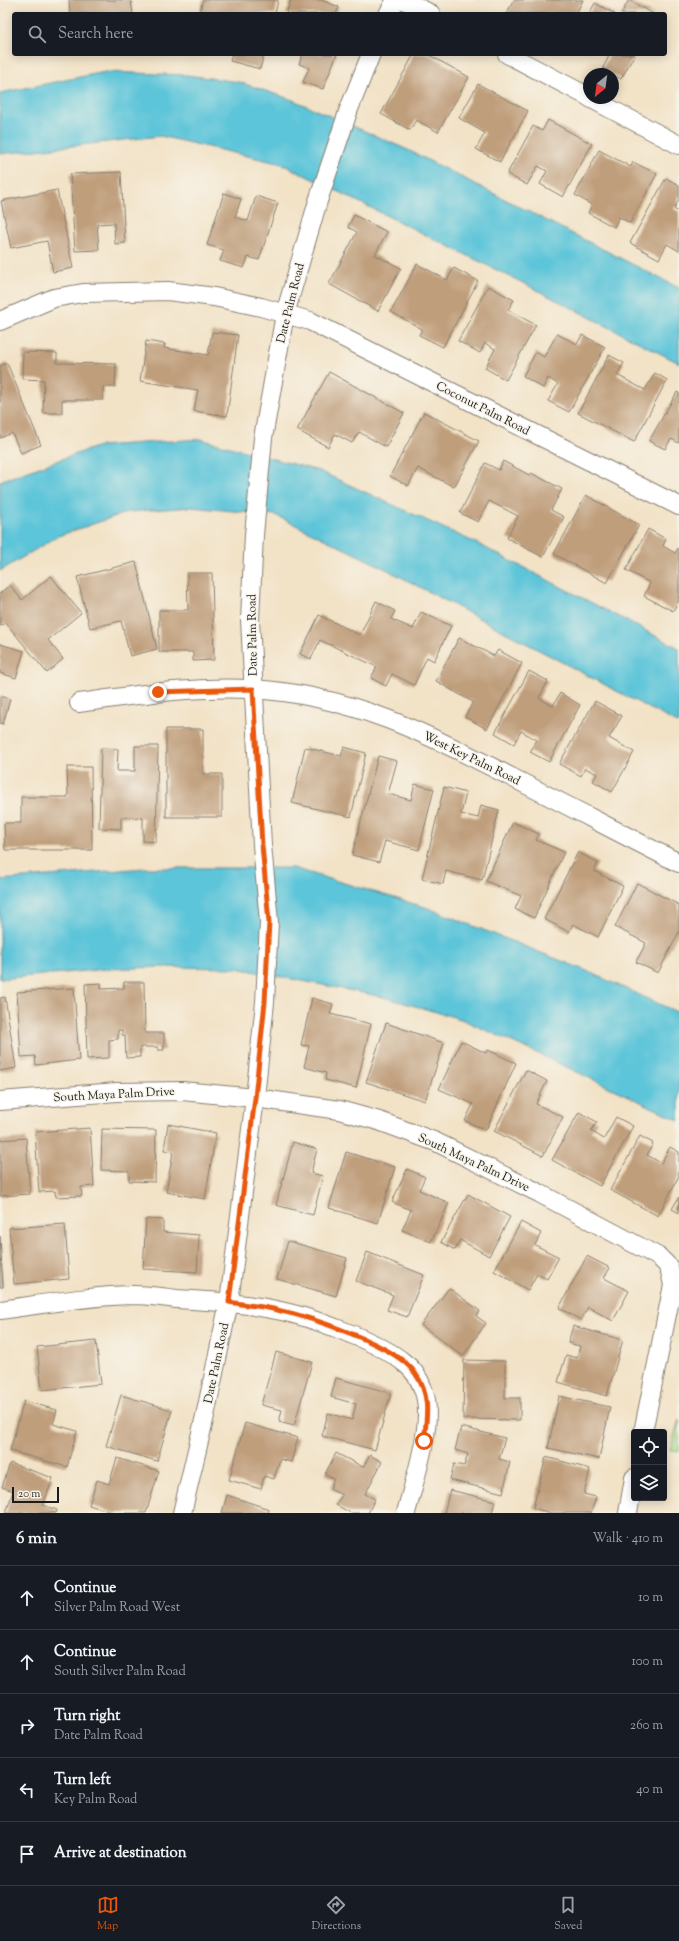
<!DOCTYPE html>
<html lang="en">
<head>
<meta charset="utf-8">
<style>
  body { margin:0; font-family:"Sorts Mill Goudy",serif; background:#242831; color:#f1f3f6 }
  .controls { position:absolute; right:12px; bottom:12px; display:grid; overflow:hidden; border-radius:4px; box-shadow:0 2px 10px #0003 }
  .controls button { width:36px; height:36px; display:grid; place-items:center; padding:0; border:0; border-bottom:1px solid #363941; background:#171b24; color:#f1f3f6; font:20px sans-serif }
  .compass { position:absolute; left:583px; top:68px; width:36px; height:36px; border-radius:50%; background:#171b24; box-shadow:0 2px 10px #0003; rotate:209deg }
  .scale { position:absolute; left:12px; bottom:10px; width:47px; box-sizing:border-box; padding-left:4px; border:2px solid #1c1c1c; border-top:0; font-size:11px; line-height:14px; white-space:nowrap; color:#1c1c1c; -webkit-text-stroke:3px #f7f3e8; paint-order:stroke }
  .stop { position:absolute; width:12px; height:12px; margin:-9px; border:3px solid #ea580c; border-radius:50%; background:#fff }
  .stop.end { background:#ea580c; border-color:#fff; box-shadow:0 1px 4px #0008 }
  .list { margin:0; padding:0; list-style:none }
  h2 { display:flex; justify-content:space-between; align-items:center; height:52px; margin:0; padding:0 16px; font-size:17px }
  h2 small { font-size:13px; font-weight:400; color:#9ea1a6 }
  .list li { display:grid; grid-template-columns:26px 1fr auto; gap:12px; align-items:center; box-sizing:border-box; height:64px; padding:0 16px; border-top:1px solid #363941 }
  .list b { display:block; font-size:15px; white-space:nowrap }
  .list p { margin:0; font-size:13px; white-space:nowrap; color:#9ea1a6 }
  .list em { font-size:13px; font-style:normal; color:#9ea1a6 }
  .icon { flex:none; width:22px; height:22px; fill:none; stroke:currentColor; stroke-width:2; stroke-linecap:round; stroke-linejoin:round }
  .map { position:relative; flex:none; width:679px; height:1513px; overflow:hidden }
  .search { position:absolute; background:#171b24; box-shadow:0 2px 10px #0003; left:12px; right:12px; top:12px; height:44px; display:flex; align-items:center; gap:10px; box-sizing:border-box; padding:0 14px; border-radius:4px; color:#9ea1a6; font-size:15px }
  .sheet { height:372px; background:#171b24 }
  nav { display:flex; justify-content:space-around; align-items:center; box-sizing:border-box; height:56px; border-top:1px solid #363941; background:#171b24; font-size:11px; color:#9ea1a6 }
  nav a { display:grid; justify-items:center; gap:2px }
  nav .on { color:#ea580c }
  .map>svg:first-child { display:block }
</style>
</head>
<body>
<div class="map">
<svg width="679" height="1513" viewBox="0 0 679 1513">
  <rect width="100%" height="100%" fill="#f7f3e8"/>
  <filter id="ink" filterUnits="userSpaceOnUse"><feTurbulence type="fractalNoise" baseFrequency=".025" numOctaves="2"/><feDisplacementMap in="SourceGraphic" scale="8" xChannelSelector="R" yChannelSelector="G"/><feConvolveMatrix kernelMatrix="1 2 1 2 8 2 1 2 1" color-interpolation-filters="sRGB"/></filter>
  <filter id="wash" filterUnits="userSpaceOnUse"><feTurbulence type="fractalNoise" baseFrequency=".012" numOctaves="4" result="noise"/><feDisplacementMap in="SourceGraphic" scale="16" xChannelSelector="R" yChannelSelector="G"/><feGaussianBlur stdDeviation="0.9" result="paint"/><feColorMatrix in="noise" values="0 0 0 0 0 0 0 0 0 0 0 0 0 0 0 0 0 1.4 0 .05"/><feComposite in="paint" operator="in"/></filter>
  <g filter="url(#wash)">
    <rect width="100%" height="100%" fill="#f2e2c6"/>
    <polygon fill="#a6da89" stroke="#617b52" points="679,1420 679,1452 670,1450"/>
    <g fill="#5dc5d9" stroke="#3c707a">
      <polygon points="105,72 187,75 239,82 293,100 408,150 679,288 679,363 521,282 282,164 160,136 0,154 0,93"/>
      <polygon points="200,439 319,471 476,543 679,648 679,724 380,566 275,515 191,507 128,512 58,536 0,571 0,481 99,446"/>
      <polygon points="145,868 293,868 428,908 587,971 679,1013 679,1120 528,1049 461,1019 383,997 237,968 159,967 106,969 0,979 0,880"/>
    </g>
    <g id="blocks">
      <g fill="#bf9e7c">
        <polygon points="69,0 131,0 133,14 70,14"/>
        <polygon points="203,0 278,0 275,14 199,14"/>
        <polygon points="291,0 321,0 339,7 336,14 286,14"/>
        <polygon points="514,0 583,0 576,14 506,14"/>
        <polygon points="629,0 654,14 621,14"/>
        <polygon points="595,3 615,14 589,14"/>
        <polygon points="232,54 264,54 260,69 230,61"/>
        <polygon points="303,54 337,54 323,89 303,82 309,68 299,64"/>
        <polygon points="414,54 427,54 469,77 438,132 416,120 410,130 381,114"/>
        <polygon points="606,54 635,54 621,79 603,68 609,56"/>
        <polygon points="478,84 528,111 500,162 476,149 485,133 459,118"/>
        <polygon points="548,120 592,144 563,197 540,184 547,171 538,166 527,185 507,174 533,126 542,131"/>
        <polygon points="599,150 631,167 633,162 657,174 630,223 619,217 614,227 588,213 592,205 575,195"/>
        <polygon points="121,172 125,243 115,244 114,223 97,224 99,250 75,251 70,174"/>
        <polygon points="666,178 679,185 679,199 674,209 679,212 679,251 667,244 659,259 630,243"/>
        <polygon points="57,190 73,268 53,272 47,241 11,248 1,201"/>
        <polygon points="224,193 241,199 235,217 248,221 256,196 278,203 259,260 248,257 244,268 220,261 224,250 207,245"/>
        <polygon points="354,215 387,232 375,255 401,268 378,311 329,284 357,232 348,227"/>
        <polygon points="417,264 447,280 454,268 478,281 443,347 419,335 422,329 391,312"/>
        <polygon points="488,286 514,300 508,310 536,325 506,380 485,368 495,349 485,343 480,353 458,341"/>
        <polygon points="212,332 238,335 227,416 194,411 198,390 140,381 146,341 165,344 164,348 208,355"/>
        <polygon points="557,334 577,344 582,335 605,347 569,412 548,401 558,384 548,378 543,388 523,376 536,352 544,357"/>
        <polygon points="23,352 57,353 57,363 116,364 115,387 103,387 103,400 62,400 62,413 43,413 44,380 22,379"/>
        <polygon points="609,355 624,363 617,375 645,390 655,373 667,380 634,442 578,413"/>
        <polygon points="7,363 41,445 21,453 12,433 0,438 0,366"/>
        <polygon points="329,372 404,413 386,447 359,432 352,443 335,434 328,447 297,430"/>
        <polygon points="677,392 679,393 679,443 671,439 665,449 649,441"/>
        <polygon points="424,412 479,441 454,487 418,468 408,486 390,476"/>
        <polygon points="503,461 529,475 531,473 562,489 551,510 564,517 543,557 507,538 518,516 489,501 478,522 460,513 485,463 499,470"/>
        <polygon points="586,495 639,525 607,583 554,554"/>
        <polygon points="648,529 666,539 663,546 675,553 679,547 679,600 673,611 644,596 650,583 626,570"/>
        <polygon points="136,562 157,649 130,656 121,621 90,628 77,577"/>
        <polygon points="187,573 212,573 214,660 193,661 193,652 159,652 159,610 188,610"/>
        <polygon points="51,576 81,613 48,640 63,659 47,673 6,623 0,626 0,593 10,585 22,600"/>
        <polygon points="376,601 395,611 391,619 413,629 421,612 451,626 434,661 427,657 414,685 392,674 386,686 371,678 377,667 320,640 311,659 300,654 319,615 360,635"/>
        <polygon points="459,638 494,656 498,650 522,663 487,729 465,717 473,702 436,681"/>
        <polygon points="0,644 24,651 16,678 0,673"/>
        <polygon points="529,671 548,681 539,698 553,706 560,693 580,705 549,762 530,752 537,740 521,731 514,744 495,733"/>
        <polygon points="0,696 10,699 3,724 0,723"/>
        <polygon points="595,701 622,716 609,738 634,752 612,792 593,781 597,774 585,768 581,776 559,764"/>
        <polygon points="166,729 203,729 203,774 222,774 222,817 166,817"/>
        <polygon points="135,746 158,746 156,842 143,841 143,818 121,817 121,829 99,828 101,748 118,749 117,771 135,771"/>
        <polygon points="305,747 341,756 344,747 366,753 351,817 292,803"/>
        <polygon points="378,756 397,761 388,794 411,800 415,784 434,789 419,850 385,841 379,862 352,855"/>
        <polygon points="67,767 91,767 92,850 5,850 4,823 21,823 21,797 68,797"/>
        <polygon points="444,787 466,793 461,814 478,818 481,805 499,810 482,880 446,871 443,884 422,879"/>
        <polygon points="513,822 539,834 536,840 564,852 534,918 515,909 521,896 486,881"/>
        <polygon points="578,852 598,863 594,871 623,886 598,937 573,924 569,932 544,919"/>
        <polygon points="637,883 679,905 679,932 658,973 636,962 646,943 615,927"/>
        <polygon points="124,982 144,982 145,1033 164,1033 164,1050 158,1050 158,1047 140,1047 140,1057 126,1058 125,1035 122,1035 122,1030 118,1030 118,1039 109,1040 109,1058 87,1059 85,984 101,983 101,989 124,988"/>
        <polygon points="74,988 79,1060 36,1065 35,1056 21,1057 17,992"/>
        <polygon points="5,997 16,1068 0,1071 0,998"/>
        <polygon points="312,998 333,1004 330,1014 371,1024 356,1088 325,1080 326,1073 304,1067 309,1046 301,1045"/>
        <polygon points="386,1023 444,1043 425,1101 366,1082"/>
        <polygon points="461,1041 486,1053 488,1050 516,1063 486,1130 465,1121 473,1104 439,1089"/>
        <polygon points="526,1070 547,1081 536,1104 563,1117 543,1156 494,1131"/>
        <polygon points="579,1112 597,1122 591,1131 604,1139 616,1117 633,1126 600,1186 552,1160"/>
        <polygon points="168,1124 216,1133 205,1199 166,1192 173,1152 164,1150"/>
        <polygon points="90,1128 94,1186 81,1187 82,1196 56,1197 55,1191 39,1192 35,1132"/>
        <polygon points="102,1129 156,1130 155,1182 129,1181 129,1171 101,1170"/>
        <polygon points="640,1136 653,1143 647,1155 661,1163 670,1147 679,1152 679,1176 658,1216 610,1190"/>
        <polygon points="26,1138 30,1194 0,1196 0,1140"/>
        <polygon points="293,1142 317,1149 311,1173 323,1176 313,1215 276,1205"/>
        <polygon points="346,1152 395,1167 378,1223 329,1208"/>
        <polygon points="407,1169 425,1177 419,1190 449,1203 431,1242 402,1230 411,1210 392,1202"/>
        <polygon points="468,1194 510,1217 489,1256 460,1240 455,1250 441,1242"/>
        <polygon points="679,1197 679,1213 672,1209"/>
        <polygon points="146,1219 163,1220 163,1232 199,1235 197,1272 143,1269"/>
        <polygon points="521,1222 541,1233 535,1245 559,1257 547,1279 537,1274 528,1290 494,1271"/>
        <polygon points="65,1224 69,1279 14,1284 9,1228"/>
        <polygon points="0,1236 3,1287 0,1287"/>
        <polygon points="288,1241 347,1258 336,1296 277,1279"/>
        <polygon points="367,1252 424,1275 407,1317 387,1310 393,1295 356,1281"/>
        <polygon points="587,1256 610,1268 604,1278 629,1291 613,1321 588,1307 581,1320 559,1308"/>
        <polygon points="449,1288 480,1311 476,1316 486,1323 463,1356 421,1325"/>
        <polygon points="573,1326 623,1340 607,1396 558,1382 566,1355 577,1358 580,1346 568,1343"/>
        <polygon points="96,1341 101,1384 42,1390 37,1347"/>
        <polygon points="276,1352 312,1362 294,1426 279,1422 282,1410 261,1405"/>
        <polygon points="464,1360 505,1361 505,1398 520,1398 520,1420 463,1419"/>
        <polygon points="336,1378 391,1393 375,1450 322,1436 328,1413 352,1420 356,1404 331,1397"/>
        <polygon points="121,1395 172,1410 157,1461 106,1446"/>
        <polygon points="559,1396 610,1407 599,1459 548,1448"/>
        <polygon points="24,1401 57,1410 53,1424 77,1431 67,1467 10,1451"/>
        <polygon points="245,1423 298,1438 291,1462 280,1459 274,1479 264,1476 261,1489 229,1480"/>
        <polygon points="461,1427 505,1438 499,1459 510,1462 503,1493 450,1480 454,1464 464,1466 468,1454 455,1450"/>
        <polygon points="336,1453 363,1467 370,1455 382,1462 365,1494 375,1499 368,1513 351,1513 336,1505 342,1495 330,1489 334,1479 325,1474"/>
        <polygon points="546,1457 590,1469 584,1494 596,1497 591,1513 551,1513 533,1508"/>
        <polygon points="117,1458 159,1471 146,1513 115,1513 89,1505 97,1480 109,1484"/>
        <polygon points="10,1463 53,1478 43,1505 57,1510 56,1513 6,1513 13,1491 2,1487"/>
        <polygon points="450,1490 495,1501 492,1513 444,1513"/>
        <polygon points="227,1495 269,1509 268,1513 222,1513"/>
      </g>
    </g>
  </g>
  <g filter="url(#ink)">
    <use href="#blocks" fill-opacity="0" stroke="#877f71" stroke-width="1"/>
    <g fill="none" stroke-linecap="round" stroke-linejoin="round">
      <defs>
        <g id="minor">
          <polyline points="404,0 431,14"/>
          <polyline points="388,14 396,0"/>
          <polyline points="507,54 589,97"/>
          <polyline points="590,98 679,145"/>
          <polyline points="0,321 54,298 83,293 168,291 214,297 261,307 310,321 679,506"/>
          <path d="M79 703C136 695 194 686 251 689 348 694 429 734 513 778 569 806 623 835 679 863"/>
          <polyline points="0,1101 117,1092 182,1091 255,1098 339,1110 379,1121 436,1142 539,1193 659,1257 669,1267 673,1285 643,1432"/>
          <path d="M0 1310C44 1304 88 1296 132 1295 147 1295 162 1297 177 1299 210 1301 243 1303 276 1310 308 1316 377 1341 402 1361 412 1368 419 1377 423 1389 436 1420 414 1480 406 1513"/>
          <polyline points="182,1513 205,1416 229,1302 255,1098 265,1002 269,922 262,845 250,620 254,535 263,438 285,314 318,201 349,109 371,54"/>
          <polyline points="628,1513 634,1478"/>
        </g>
      </defs>
      <use href="#minor" stroke="#877f71" stroke-width="20"/>
      <use href="#minor" stroke="#fff" stroke-width="18"/>
    </g>
  </g>
  <g fill="none" stroke-linecap="round" stroke-linejoin="round" filter="url(#ink)">
    <path stroke="#ea580c" stroke-width="5" d="M158 692 253 689 262 845 269 922 265 1002 255 1098 229 1302C245 1305 261 1306 277 1310 310 1317 396 1345 415 1373 431 1395 427 1416 424 1441"/>
  </g>
  <g text-anchor="middle" stroke-width="3" stroke-linejoin="round" paint-order="stroke">
    <g font-size="12" fill="#1c1c1c" stroke="#f7f3e8">
      <text transform="translate(290 303) rotate(-76)" y="4">Date Palm Road</text>
      <text transform="translate(483 408) rotate(27)" y="4">Coconut Palm Road</text>
      <text transform="translate(252 635) rotate(-91)" y="4">Date Palm Road</text>
      <text transform="translate(472 758) rotate(26)" y="4">West Key Palm Road</text>
      <text transform="translate(114 1094) rotate(-3)" y="4">South Maya Palm Drive</text>
      <text transform="translate(474 1162) rotate(25)" y="4">South Maya Palm Drive</text>
      <text transform="translate(216 1363) rotate(-78)" y="4">Date Palm Road</text>
    </g>
  </g>
</svg>
<div class="controls">
<button><svg class="icon" aria-label="locate" viewBox="0 0 24 24"><circle cx="12" cy="12" r="6"/><path d="M12 2v4M12 18v4M2 12h4M18 12h4"/></svg></button>
<button><svg class="icon" aria-label="layers" viewBox="0 0 24 24"><path d="M12 4l9 5-9 5-9-5zM3 14l9 5 9-5"/></svg></button>
</div>
<svg class="compass" viewBox="-18 -18 36 36"><path d="M0-13l5 13h-10z" fill="#e53935"/><path d="M0 13l5-13h-10z" fill="#9ea1a6"/></svg>
<div class="scale">20 m</div>
<div class="stop" style="left:424px;top:1441px"></div>
<div class="stop end" style="left:158px;top:692px"></div>
<div class="search"><svg class="icon" aria-label="search" viewBox="0 0 24 24"><circle cx="10" cy="10" r="6"/><path d="M15 15l6 6"/></svg>Search here</div>
</div>
<section class="sheet">
<h2>6 min<small>Walk · 410 m</small></h2>
<ul class="list">
<li><svg class="icon" aria-label="ahead" viewBox="0 0 24 24"><path d="M12 20V5M6 11l6-6 6 6"/></svg><div><b>Continue</b><p>Silver Palm Road West</p></div><em>10 m</em></li>
<li><svg class="icon" aria-label="ahead" viewBox="0 0 24 24"><path d="M12 20V5M6 11l6-6 6 6"/></svg><div><b>Continue</b><p>South Silver Palm Road</p></div><em>100 m</em></li>
<li><svg class="icon" aria-label="right" viewBox="0 0 24 24"><path d="M7 20v-9h11M14 6l5 5-5 5"/></svg><div><b>Turn right</b><p>Date Palm Road</p></div><em>260 m</em></li>
<li><svg class="icon" aria-label="left" viewBox="0 0 24 24"><path d="M17 20v-9H6M10 6l-5 5 5 5"/></svg><div><b>Turn left</b><p>Key Palm Road</p></div><em>40 m</em></li>
<li><svg class="icon" aria-label="arrive" viewBox="0 0 24 24"><path d="M6 21V4h12l-3 4 3 4H6"/></svg><div><b>Arrive at destination</b></div></li>
</ul>
</section>
<nav>
<a class="on"><svg class="icon" aria-label="map" viewBox="0 0 24 24"><path d="M3 6l6-2 6 2 6-2v14l-6 2-6-2-6 2zM9 4v14M15 6v14"/></svg>Map</a>
<a><svg class="icon" aria-label="directions" viewBox="0 0 24 24"><path d="M12 3l9 9-9 9-9-9zM9 14v-3h6M13 9l2 2-2 2"/></svg>Directions</a>
<a><svg class="icon" aria-label="saved" viewBox="0 0 24 24"><path d="M7 4h10v16l-5-4-5 4z"/></svg>Saved</a>
</nav>
</body>
</html>
